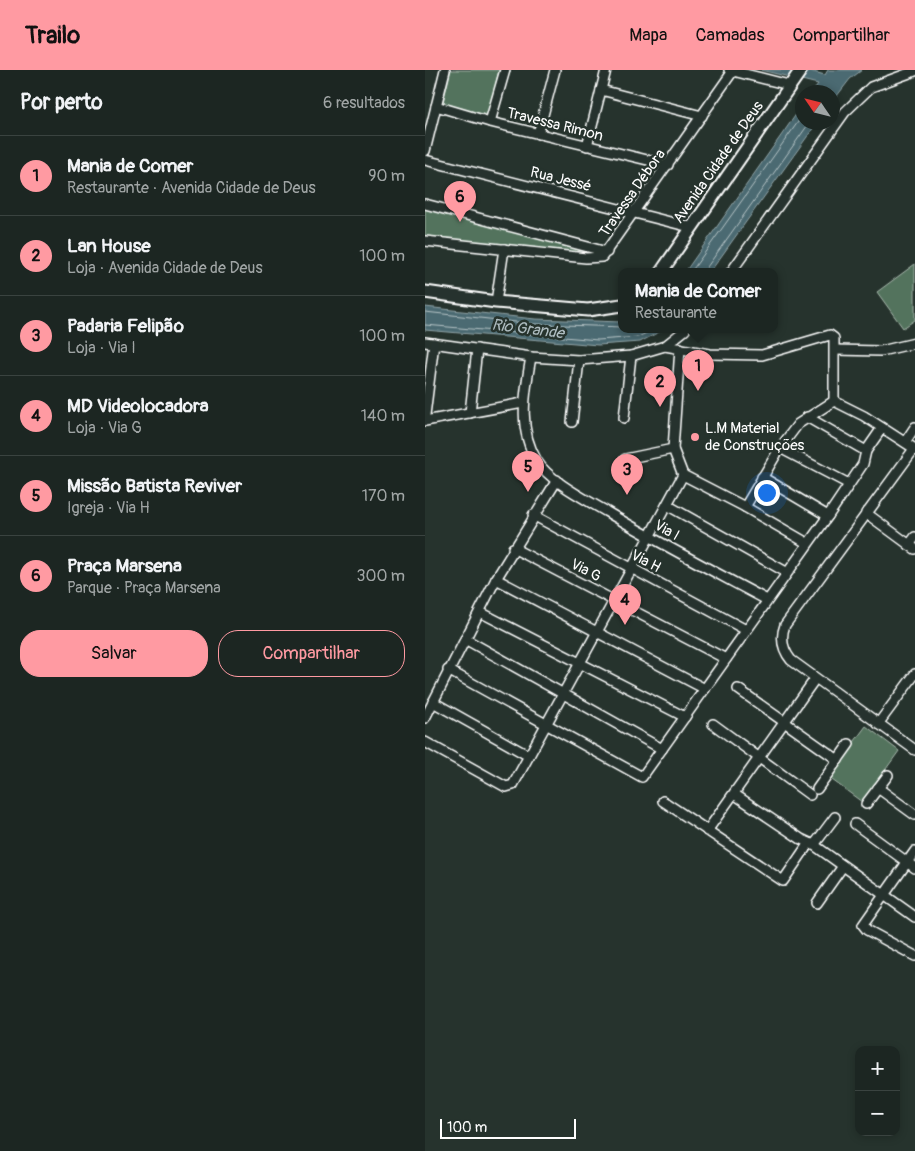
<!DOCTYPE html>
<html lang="pt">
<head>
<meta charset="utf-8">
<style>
  body { margin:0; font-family:Pangolin,sans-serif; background:#29322f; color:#f1f3f6 }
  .controls { position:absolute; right:15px; bottom:15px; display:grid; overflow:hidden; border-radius:10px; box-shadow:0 2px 8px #0003 }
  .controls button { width:45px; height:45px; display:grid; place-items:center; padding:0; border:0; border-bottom:1px solid #3a4340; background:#1c2622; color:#f1f3f6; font:25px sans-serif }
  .compass { position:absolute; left:370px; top:15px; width:45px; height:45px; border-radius:50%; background:#1c2622; box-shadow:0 2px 8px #0003; rotate:305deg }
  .scale { position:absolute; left:15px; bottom:12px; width:136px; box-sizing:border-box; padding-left:5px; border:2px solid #fff; border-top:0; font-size:14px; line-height:18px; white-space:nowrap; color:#fff; -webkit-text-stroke:4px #26332d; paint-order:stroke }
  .you { position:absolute; left:341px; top:422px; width:18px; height:18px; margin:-12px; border:4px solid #fff; border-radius:50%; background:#1a73e8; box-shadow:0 0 0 8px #1a73e833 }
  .badge { display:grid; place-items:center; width:32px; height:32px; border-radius:50%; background:#ff9aa2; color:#111; font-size:16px; font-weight:700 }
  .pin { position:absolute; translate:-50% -41px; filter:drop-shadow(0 1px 2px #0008) }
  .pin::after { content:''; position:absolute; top:26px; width:18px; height:15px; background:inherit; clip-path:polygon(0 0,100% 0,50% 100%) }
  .popup { position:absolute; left:193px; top:198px; width:160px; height:65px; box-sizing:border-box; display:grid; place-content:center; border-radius:10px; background:#1c2622; filter:drop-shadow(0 1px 4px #0005); font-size:16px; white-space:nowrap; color:#a0a5a5 }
  .popup b { font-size:19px; color:#f1f3f6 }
  .popup::after { content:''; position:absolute; left:50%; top:100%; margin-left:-10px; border:10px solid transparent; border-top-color:#1c2622 }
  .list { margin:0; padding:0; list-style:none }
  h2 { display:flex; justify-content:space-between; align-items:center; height:65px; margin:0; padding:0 20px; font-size:21px }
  h2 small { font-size:16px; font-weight:400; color:#a0a5a5 }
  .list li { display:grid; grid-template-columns:32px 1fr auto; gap:15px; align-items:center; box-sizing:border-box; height:80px; padding:0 20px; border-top:1px solid #3a4340 }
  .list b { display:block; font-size:19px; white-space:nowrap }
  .list p { margin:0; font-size:16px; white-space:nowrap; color:#a0a5a5 }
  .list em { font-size:16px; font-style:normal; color:#a0a5a5 }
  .actions { display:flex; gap:10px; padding:15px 20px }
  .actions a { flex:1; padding:11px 0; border:1px solid #ff9aa2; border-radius:20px; text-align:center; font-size:18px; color:#ff9aa2 }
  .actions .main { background:#ff9aa2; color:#111 }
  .map { position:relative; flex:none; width:490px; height:1081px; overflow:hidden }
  header { display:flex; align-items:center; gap:30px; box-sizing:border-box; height:70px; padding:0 25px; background:#ff9aa2; color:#111 }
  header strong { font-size:24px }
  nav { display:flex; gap:28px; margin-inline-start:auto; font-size:18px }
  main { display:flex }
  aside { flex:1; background:#1c2622 }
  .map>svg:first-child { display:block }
</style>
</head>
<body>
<header>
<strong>Trailo</strong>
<nav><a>Mapa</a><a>Camadas</a><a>Compartilhar</a></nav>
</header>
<main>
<aside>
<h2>Por perto<small>6 resultados</small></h2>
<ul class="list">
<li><span class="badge">1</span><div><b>Mania de Comer</b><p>Restaurante · Avenida Cidade de Deus</p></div><em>90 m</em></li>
<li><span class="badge">2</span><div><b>Lan House</b><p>Loja · Avenida Cidade de Deus</p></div><em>100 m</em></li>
<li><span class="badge">3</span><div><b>Padaria Felipão</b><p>Loja · Via I</p></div><em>100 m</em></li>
<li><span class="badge">4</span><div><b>MD Videolocadora</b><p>Loja · Via G</p></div><em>140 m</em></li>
<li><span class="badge">5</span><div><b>Missão Batista Reviver</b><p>Igreja · Via H</p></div><em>170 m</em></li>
<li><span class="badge">6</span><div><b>Praça Marsena</b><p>Parque · Praça Marsena</p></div><em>300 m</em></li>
</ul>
<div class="actions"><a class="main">Salvar</a><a>Compartilhar</a></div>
</aside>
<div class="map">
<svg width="490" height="1081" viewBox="0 0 490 1081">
  <rect width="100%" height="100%" fill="#26332d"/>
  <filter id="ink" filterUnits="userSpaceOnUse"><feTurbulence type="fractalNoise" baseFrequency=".02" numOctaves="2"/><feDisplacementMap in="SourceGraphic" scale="10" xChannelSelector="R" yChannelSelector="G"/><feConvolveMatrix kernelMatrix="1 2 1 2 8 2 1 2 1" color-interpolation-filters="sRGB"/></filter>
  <g filter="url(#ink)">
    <g fill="#53735d" stroke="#a9b9ae">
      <polygon points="26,0 74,0 63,47 17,36"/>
      <polygon points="0,135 186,180 181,187 0,169"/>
      <polygon points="490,194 490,250 478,258 452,222"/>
      <polygon points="441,656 474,681 437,732 403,707"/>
    </g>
    <g fill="#4b6b72" stroke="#93a6aa">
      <polygon points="336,0 381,0 400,5 403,0 437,0 425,9 408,31 408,22 387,22 393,14"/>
      <polygon points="377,36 378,52 392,53 285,202 260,202"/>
      <polygon points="0,237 110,249 197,252 197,260 238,260 215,272 173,275 0,260"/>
    </g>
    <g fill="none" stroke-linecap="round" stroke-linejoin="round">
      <g stroke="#b7c4c7" stroke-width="1">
        <polyline points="266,202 378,45"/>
        <polyline points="281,202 282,197 385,52"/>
        <polyline points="0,242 109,254 197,257"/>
        <polyline points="0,255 173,270 213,267 228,260"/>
      </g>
      <defs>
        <g id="street">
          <polyline points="304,0 364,15"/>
          <polyline points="176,20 277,46"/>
          <polyline points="11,36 65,52 243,95"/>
          <polyline points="65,52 80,0"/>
          <polyline points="113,64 130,0"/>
          <polyline points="162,76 181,0"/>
          <polyline points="0,81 20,0"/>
          <polyline points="0,90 265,157"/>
          <polyline points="0,134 182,182"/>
          <polyline points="0,171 161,188 177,187 308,1"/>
          <polyline points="306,202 420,42 446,17 490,1"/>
          <polyline points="71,232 79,179"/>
          <polyline points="0,272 106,287 154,290 206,286 240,276 285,284 337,285 405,265 409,268 409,331"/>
          <polyline points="240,276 260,260"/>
          <polyline points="410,280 456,281 490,273"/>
          <path d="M106 287C100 323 92 358 112 391 124 411 162 430 182 442 234 473 288 501 342 530"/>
          <polyline points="409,331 439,346 490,379"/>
          <polyline points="45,343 52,279"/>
          <polyline points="0,345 9,273"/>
          <polyline points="382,347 441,381"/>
          <polyline points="199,348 206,286"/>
          <polyline points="0,351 98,333"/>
          <polyline points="147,352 154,290"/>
          <polyline points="480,372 490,357"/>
          <polyline points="355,378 424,414"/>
          <path d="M489 379 360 555C355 568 358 580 366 590L490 680"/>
          <polyline points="200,389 248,379"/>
          <polyline points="258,405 320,437 382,473"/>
          <polyline points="337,407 403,446"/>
          <polyline points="242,435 361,502"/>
          <polyline points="320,437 355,378 373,354 409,331"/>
          <polyline points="441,443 490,479"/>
          <polyline points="108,445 321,560"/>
          <polyline points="484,475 490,467"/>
          <polyline points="88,478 301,589"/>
          <polyline points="71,509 280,619"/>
          <polyline points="55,542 260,647"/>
          <polyline points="40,569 237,679"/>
          <polyline points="23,600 217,707 403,446 438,394 441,381 457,358"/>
          <polyline points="313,619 413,690"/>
          <polyline points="8,632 104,686"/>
          <polyline points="0,648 71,509 132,410"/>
          <polyline points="288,654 385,725"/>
          <polyline points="453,654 490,604"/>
          <polyline points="0,672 81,717 88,715 258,405 248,379 255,278"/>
          <polyline points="453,718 490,745"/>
          <polyline points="392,719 424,674"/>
          <polyline points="309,724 376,769 389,775 490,847"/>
          <polyline points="238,731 358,811 384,773"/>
          <polyline points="441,734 463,705"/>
          <polyline points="430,754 490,798"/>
          <polyline points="282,761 390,609"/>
          <polyline points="389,775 410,747"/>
          <polyline points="490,781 438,855 442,860 490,886"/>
          <polyline points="392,833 418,796"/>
        </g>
        <g id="secondary">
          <polyline points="236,202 376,0"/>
          <polyline points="0,222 71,232 163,240 197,235"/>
        </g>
      </defs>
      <use href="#street" stroke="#fff" stroke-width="12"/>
      <use href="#secondary" stroke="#fff" stroke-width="15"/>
      <use href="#street" stroke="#26332d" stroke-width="9"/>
      <use href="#secondary" stroke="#26332d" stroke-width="11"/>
    </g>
  </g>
  <circle fill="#ff9aa2" stroke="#26332d" stroke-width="2" cx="270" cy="367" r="5"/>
  <g text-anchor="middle" stroke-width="5" stroke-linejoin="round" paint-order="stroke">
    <g font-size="15" fill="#fff" stroke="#26332d">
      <text transform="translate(130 54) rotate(14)" y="5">Travessa Rimon</text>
      <text transform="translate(293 92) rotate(-55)" y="5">Avenida Cidade de Deus</text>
      <text transform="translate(136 109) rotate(14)" y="5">Rua Jessé</text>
      <text transform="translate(207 123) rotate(-55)" y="5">Travessa Débora</text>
      <text transform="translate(242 460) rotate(29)" y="5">Via I</text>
      <text transform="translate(221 491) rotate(28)" y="5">Via H</text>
      <text transform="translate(161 500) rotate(27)" y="5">Via G</text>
    </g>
    <g font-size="15" fill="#fff" stroke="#26332d" text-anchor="start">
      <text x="280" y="363">L.M Material<tspan x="280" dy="17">de Construções</tspan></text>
    </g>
    <g font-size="16" font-style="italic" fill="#aebcc0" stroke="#26332d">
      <text transform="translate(103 258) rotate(7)" y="6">Rio Grande</text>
    </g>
  </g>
</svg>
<div class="controls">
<button>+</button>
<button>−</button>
</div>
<svg class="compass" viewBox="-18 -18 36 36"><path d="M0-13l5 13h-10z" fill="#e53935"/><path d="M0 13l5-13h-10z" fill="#a0a5a5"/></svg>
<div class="scale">100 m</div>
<div class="you"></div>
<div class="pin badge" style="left:273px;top:321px">1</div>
<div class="popup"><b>Mania de Comer</b>Restaurante</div>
<div class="pin badge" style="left:235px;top:337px">2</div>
<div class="pin badge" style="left:202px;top:425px">3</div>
<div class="pin badge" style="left:200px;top:555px">4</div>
<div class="pin badge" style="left:103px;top:422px">5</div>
<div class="pin badge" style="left:35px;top:152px">6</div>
</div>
</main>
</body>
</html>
